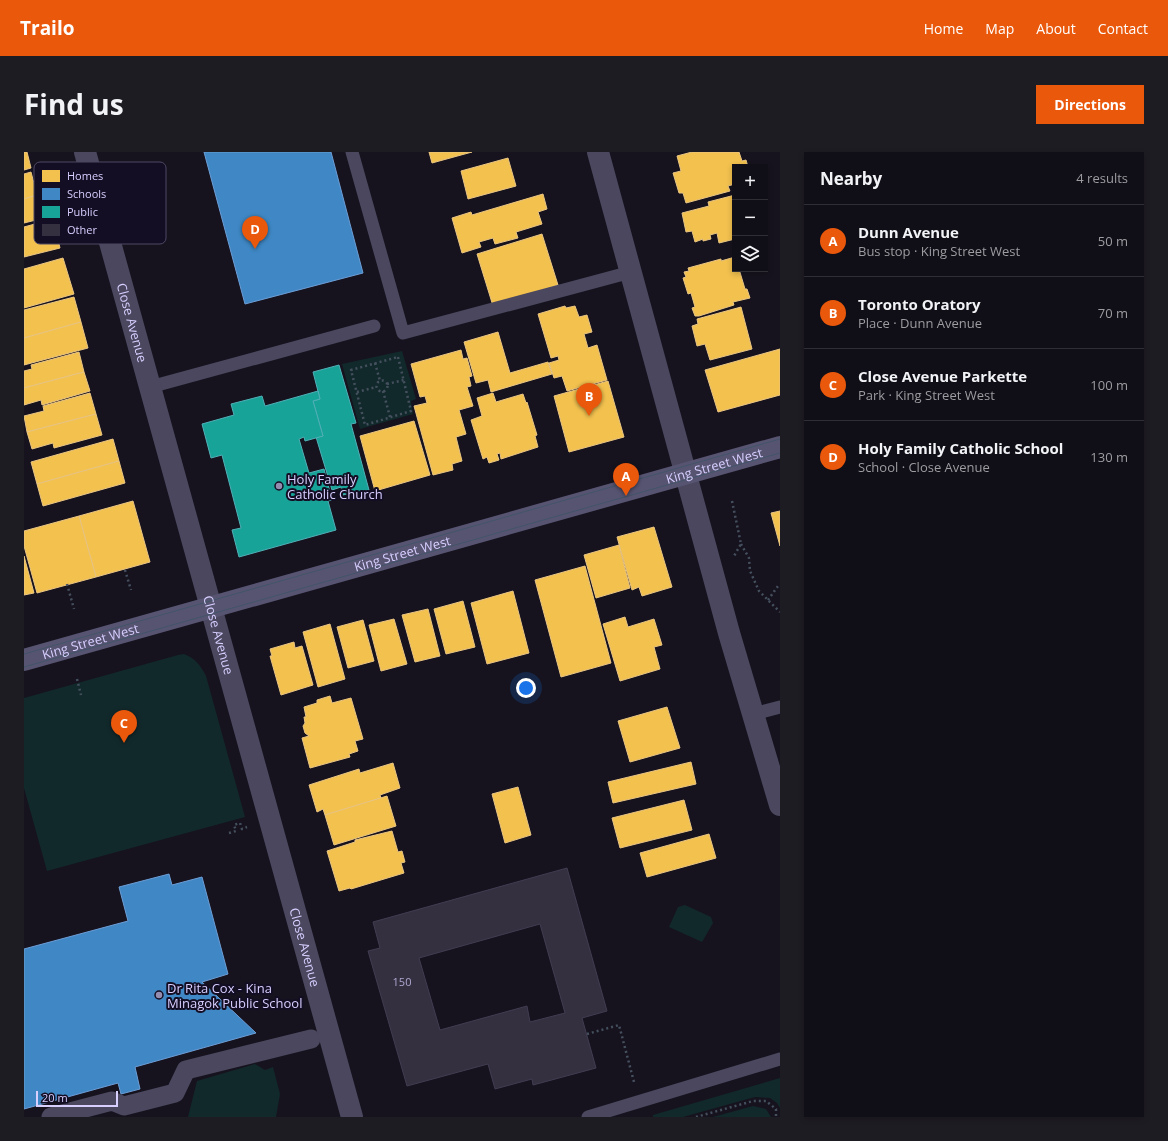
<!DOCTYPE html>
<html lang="en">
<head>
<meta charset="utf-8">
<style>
  body { margin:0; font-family:"Open Sans",sans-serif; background:#1e1c23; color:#f1f3f6 }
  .controls { position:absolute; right:12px; top:12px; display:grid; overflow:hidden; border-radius:0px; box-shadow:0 2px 6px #0003 }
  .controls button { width:36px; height:36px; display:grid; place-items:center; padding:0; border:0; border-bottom:1px solid #302e35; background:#100e16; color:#f1f3f6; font:20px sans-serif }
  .scale { position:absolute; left:12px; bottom:10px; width:82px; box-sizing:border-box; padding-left:4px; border:2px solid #d8cfff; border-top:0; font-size:11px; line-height:14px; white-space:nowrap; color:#d8cfff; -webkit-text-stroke:3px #130e23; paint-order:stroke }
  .you { position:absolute; left:502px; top:536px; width:14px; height:14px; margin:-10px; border:3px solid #fff; border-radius:50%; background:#1a73e8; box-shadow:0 0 0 6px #1a73e833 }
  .badge { display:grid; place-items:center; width:26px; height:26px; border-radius:50%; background:#ea580c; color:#fff; font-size:13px; font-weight:700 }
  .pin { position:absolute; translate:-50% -33px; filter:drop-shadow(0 1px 2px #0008) }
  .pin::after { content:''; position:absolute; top:21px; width:14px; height:12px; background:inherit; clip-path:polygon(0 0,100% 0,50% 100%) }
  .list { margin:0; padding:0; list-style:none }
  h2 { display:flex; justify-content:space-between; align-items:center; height:52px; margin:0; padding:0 16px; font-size:17px }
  h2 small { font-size:13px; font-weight:400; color:#9c9ca1 }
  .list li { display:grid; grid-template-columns:26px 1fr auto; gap:12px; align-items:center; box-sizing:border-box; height:72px; padding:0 16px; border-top:1px solid #302e35 }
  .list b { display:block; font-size:15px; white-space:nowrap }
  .list p { margin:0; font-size:13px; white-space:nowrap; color:#9c9ca1 }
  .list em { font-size:13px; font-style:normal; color:#9c9ca1 }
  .icon { flex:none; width:22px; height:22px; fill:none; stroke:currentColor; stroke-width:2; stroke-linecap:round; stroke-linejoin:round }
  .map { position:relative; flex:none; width:756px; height:965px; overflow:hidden; border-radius:0px }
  header { display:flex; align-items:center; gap:24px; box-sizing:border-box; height:56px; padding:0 20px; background:#ea580c; color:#fff }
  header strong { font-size:19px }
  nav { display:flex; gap:22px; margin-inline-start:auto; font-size:14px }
  .intro { display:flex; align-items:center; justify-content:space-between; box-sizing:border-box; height:96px; padding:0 24px }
  h1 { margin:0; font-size:28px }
  .button { padding:10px 18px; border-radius:0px; background:#ea580c; color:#fff; font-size:14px; font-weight:700 }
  main { display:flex; gap:24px; padding:0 24px }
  aside { flex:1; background:#100e16; border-radius:0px; box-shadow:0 2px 6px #0003 }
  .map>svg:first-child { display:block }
</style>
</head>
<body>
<header>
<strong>Trailo</strong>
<nav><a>Home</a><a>Map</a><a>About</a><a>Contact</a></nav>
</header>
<div class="intro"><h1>Find us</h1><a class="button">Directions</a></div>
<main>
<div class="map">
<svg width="756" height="965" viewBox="0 0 756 965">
  <rect width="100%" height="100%" fill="#16131e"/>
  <g fill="#12292b">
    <polygon points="378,199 392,247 387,249 389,262 336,277 318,212"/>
    <path d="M160 502C171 506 177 514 182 524L221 665 23 719 0 636V546L154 503Z"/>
    <polygon points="661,753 687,765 689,771 678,790 645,775 654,755"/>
    <polygon points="231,912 241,918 249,915 256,942 252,965 164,965 173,929"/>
    <polygon points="756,926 756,956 753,951 746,946 731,945 659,965 629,965 629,963"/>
    <polygon points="729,954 742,957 747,965 689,965"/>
  </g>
  <g fill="#f2c14e" stroke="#eac583">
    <polygon points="0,0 3,0 7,16 0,18"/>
    <polygon points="405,0 448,0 408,11"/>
    <polygon points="668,0 715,0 718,9 722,8 724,15 711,15 711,32 704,34 706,39 662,51 659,41 655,41 649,21 657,19 653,4"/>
    <polygon points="484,6 492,34 444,47 437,19"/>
    <polygon points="7,20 13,43 0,47 0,22"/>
    <polygon points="519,42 523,57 514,60 518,72 492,80 494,86 471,92 469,86 455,90 457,95 438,101 428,66 447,60 448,63"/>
    <polygon points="13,43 20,66 0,71 0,47"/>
    <polygon points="711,43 711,87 695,91 693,81 686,83 687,87 679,89 679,87 671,90 668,79 662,80 658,61 685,54 684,50"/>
    <polygon points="29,67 36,96 0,105 0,75"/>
    <polygon points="518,82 534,133 469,154 453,102"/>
    <polygon points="711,105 711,117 715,117 721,137 723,137 726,146 709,150 710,153 675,164 671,164 668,156 671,155 667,141 664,142 659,126 662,125 660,120 665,119 664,116 697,107 697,109"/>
    <polygon points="39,106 50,142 0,156 0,117"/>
    <polygon points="50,145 57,170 0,186 0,158"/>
    <polygon points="541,154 542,156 551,154 555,165 563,163 568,180 560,182 564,196 573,193 583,228 543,239 538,224 530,226 525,211 535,208 534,204 527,206 514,162"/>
    <polygon points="717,155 728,197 686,208 681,192 673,194 668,174 674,172 673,167"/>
    <polygon points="57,170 64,196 0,213 0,186"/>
    <polygon points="474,180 486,221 524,210 528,222 467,240 464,228 452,231 440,190"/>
    <polygon points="756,197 756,243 694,260 681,218"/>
    <polygon points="437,198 439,207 443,206 448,224 445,225 447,234 443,235 449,254 435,258 442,282 432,285 438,309 428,312 429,318 409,323 390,254 403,251 401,244 396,245 387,212"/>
    <polygon points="55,200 60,220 0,236 0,219 8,217 7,213"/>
    <polygon points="60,220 66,239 18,253 17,248 0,253 0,236"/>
    <polygon points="584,229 600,285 545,300 530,244"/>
    <polygon points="66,241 72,262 3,280 0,264 20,259 19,254"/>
    <polygon points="469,241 472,250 499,242 502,251 503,250 513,283 511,284 514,295 477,307 476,301 473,302 475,308 465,311 463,305 459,307 447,268 458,264 453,246"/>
    <polygon points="72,262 78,283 30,296 29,291 8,297 3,280"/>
    <polygon points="390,269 406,323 351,339 336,284"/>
    <polygon points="89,287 95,309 13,332 7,310"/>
    <polygon points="95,309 101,331 19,354 13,332"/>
    <polygon points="109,349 126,410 72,425 55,364"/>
    <polygon points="756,359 756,394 747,361"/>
    <polygon points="55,364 72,425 13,441 0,394 0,379"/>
    <polygon points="630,375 648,435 618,444 615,435 608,438 593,385"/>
    <polygon points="595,393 606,436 572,446 560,403"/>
    <polygon points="0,404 10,441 0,443"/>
    <polygon points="561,414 587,511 537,525 511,428"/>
    <polygon points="489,439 505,501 463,512 447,451"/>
    <polygon points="439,449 451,495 422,502 410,457"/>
    <polygon points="404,457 416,504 391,510 378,463"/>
    <polygon points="601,465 604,475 630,467 638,493 630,495 636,517 596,529 579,472"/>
    <polygon points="370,467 383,512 357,519 345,473"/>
    <polygon points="339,468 350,509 324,516 313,475"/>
    <polygon points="306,472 321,527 294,535 279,480"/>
    <polygon points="270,490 271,496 278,494 289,533 257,543 246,504 248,504 246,497"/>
    <polygon points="306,544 308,551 327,546 339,587 331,589 334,599 325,602 326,605 286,616 278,586 285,584 281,581 279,574 281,571 280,565 282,565 280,555 293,551 293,548"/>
    <polygon points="643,555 656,596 606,610 594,569"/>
    <polygon points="667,610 672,632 589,651 584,630"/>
    <polygon points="369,611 376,636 356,643 357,646 301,663 299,657 293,660 285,633 335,617 336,621"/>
    <polygon points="494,635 507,683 481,691 468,642"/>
    <polygon points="363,644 372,674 310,693 301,663"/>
    <polygon points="660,648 668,678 596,696 588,666"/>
    <polygon points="368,679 374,700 378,699 381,710 377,711 380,721 327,737 326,736 315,739 303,699 331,690 331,688"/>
    <polygon points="685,682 692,706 623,725 616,701"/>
  </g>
  <g fill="#3f88c5" stroke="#6d9dd6">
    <polygon points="180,0 307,0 339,121 221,152"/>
    <polygon points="145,722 148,733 178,725 204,822 178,830 232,881 111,915 116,937 97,942 94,931 0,957 0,797 104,769 95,735"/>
  </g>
  <g fill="#17a398" stroke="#51b0b7">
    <polygon points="315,213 332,271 327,272 345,338 341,339 342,344 332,347 330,340 319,343 317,335 308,338 292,285 299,284 289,249 296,247 289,220"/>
    <polygon points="294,239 296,247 289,249 299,284 281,289 280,285 275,287 285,321 300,317 308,348 304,349 312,378 215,405 208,378 217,376 198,303 187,306 178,272 210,263 207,252 238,244 241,254"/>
  </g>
  <path fill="#343040" stroke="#433c52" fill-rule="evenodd" d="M543 716 583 859 558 866 572 916 509 933 508 927 471 937 464 912 383 934 344 799 356 796 349 770ZM516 772 541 861 506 870 503 854 416 878 395 806Z"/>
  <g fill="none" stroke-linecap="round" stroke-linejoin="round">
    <g stroke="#45505f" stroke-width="2.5" stroke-dasharray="2 3" stroke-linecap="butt">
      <polygon points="374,205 387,259 341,273 327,218"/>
      <polyline points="351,211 356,229"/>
      <circle cx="358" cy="234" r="5.5"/>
      <polyline points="363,232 380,228"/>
      <polyline points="359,239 366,265"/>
      <polyline points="333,240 352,235"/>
      <polyline points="708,349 717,392 710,404"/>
      <polyline points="717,392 725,406 726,419 735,439 756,460"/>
      <polyline points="101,418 107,438"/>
      <polyline points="43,432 50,457"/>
      <polyline points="744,448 754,434 756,434"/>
      <polyline points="53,527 57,543"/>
      <polyline points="205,681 212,679 210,673 216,671 218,677 223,675"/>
      <polyline points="563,882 595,873 610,930"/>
      <polyline points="672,965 729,949 742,949 752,957 752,965"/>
    </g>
    <g stroke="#4a475f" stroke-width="13">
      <polyline points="328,0 379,181 607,120"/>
      <polyline points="126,235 350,174"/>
      <polyline points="730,562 756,555"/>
      <polyline points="564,965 756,907"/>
    </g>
    <polyline stroke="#4a475f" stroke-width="19" points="27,965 88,949 100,954 151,941 162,918 287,887"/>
    <g stroke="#4a475f" stroke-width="22">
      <path id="s1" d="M61 0 328 965"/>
      <polyline points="574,0 705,481 756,653"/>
    </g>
    <path stroke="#575472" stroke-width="22" id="s2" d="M0 508 756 295"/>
    <g stroke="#425568" stroke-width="1">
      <polyline points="0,502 756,287"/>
      <polyline points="0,515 756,301"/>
    </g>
  </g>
  <g fill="#948db0" stroke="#130e23" stroke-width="1.5">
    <circle cx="255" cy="334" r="4"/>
    <circle cx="135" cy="843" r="4"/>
  </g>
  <g text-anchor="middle" stroke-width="4" stroke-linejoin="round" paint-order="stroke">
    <g font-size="11" fill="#afa7cf">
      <text x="378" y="834">150</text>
    </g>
    <g font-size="13" fill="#d8cfff" stroke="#130e23">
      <text dy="5" stroke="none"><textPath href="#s1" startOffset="177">Close Avenue</textPath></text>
      <text dy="5" stroke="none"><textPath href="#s2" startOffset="717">King Street West</textPath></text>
      <text dy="5" stroke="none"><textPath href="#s2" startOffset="393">King Street West</textPath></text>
      <text dy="5" stroke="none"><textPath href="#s1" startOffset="501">Close Avenue</textPath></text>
      <text dy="5" stroke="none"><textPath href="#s2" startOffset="69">King Street West</textPath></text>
      <text dy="5" stroke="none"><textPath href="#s1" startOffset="825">Close Avenue</textPath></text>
    </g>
    <g font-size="13" fill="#d8cfff" stroke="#130e23" text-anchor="start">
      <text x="263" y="332">Holy Family<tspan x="263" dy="15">Catholic Church</tspan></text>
      <text x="143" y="841">Dr Rita Cox - Kina<tspan x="143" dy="15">Minagok Public School</tspan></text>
    </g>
  </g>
  <rect x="10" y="10" width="132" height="82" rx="6" fill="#130e23" stroke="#4e4865" stroke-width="1"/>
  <rect x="18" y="18" width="18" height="12" fill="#f2c14e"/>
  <rect x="18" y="36" width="18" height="12" fill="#3f88c5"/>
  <rect x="18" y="54" width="18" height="12" fill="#17a398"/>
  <rect x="18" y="72" width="18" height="12" fill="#343040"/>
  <g font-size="11" fill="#d8cfff">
    <text x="43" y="28">Homes</text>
    <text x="43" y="46">Schools</text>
    <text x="43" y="64">Public</text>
    <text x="43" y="82">Other</text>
  </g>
</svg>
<div class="controls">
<button>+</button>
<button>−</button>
<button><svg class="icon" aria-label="layers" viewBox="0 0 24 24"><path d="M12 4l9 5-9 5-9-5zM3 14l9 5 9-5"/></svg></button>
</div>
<div class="scale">20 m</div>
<div class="you"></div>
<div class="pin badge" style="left:602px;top:344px">A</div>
<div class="pin badge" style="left:565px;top:264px">B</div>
<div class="pin badge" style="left:100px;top:591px">C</div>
<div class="pin badge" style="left:231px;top:97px">D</div>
</div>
<aside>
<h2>Nearby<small>4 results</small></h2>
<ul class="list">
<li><span class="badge">A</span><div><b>Dunn Avenue</b><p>Bus stop · King Street West</p></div><em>50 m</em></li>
<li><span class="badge">B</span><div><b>Toronto Oratory</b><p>Place · Dunn Avenue</p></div><em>70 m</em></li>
<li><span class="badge">C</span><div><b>Close Avenue Parkette</b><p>Park · King Street West</p></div><em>100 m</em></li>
<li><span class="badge">D</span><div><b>Holy Family Catholic School</b><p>School · Close Avenue</p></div><em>130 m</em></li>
</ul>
</aside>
</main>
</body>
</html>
